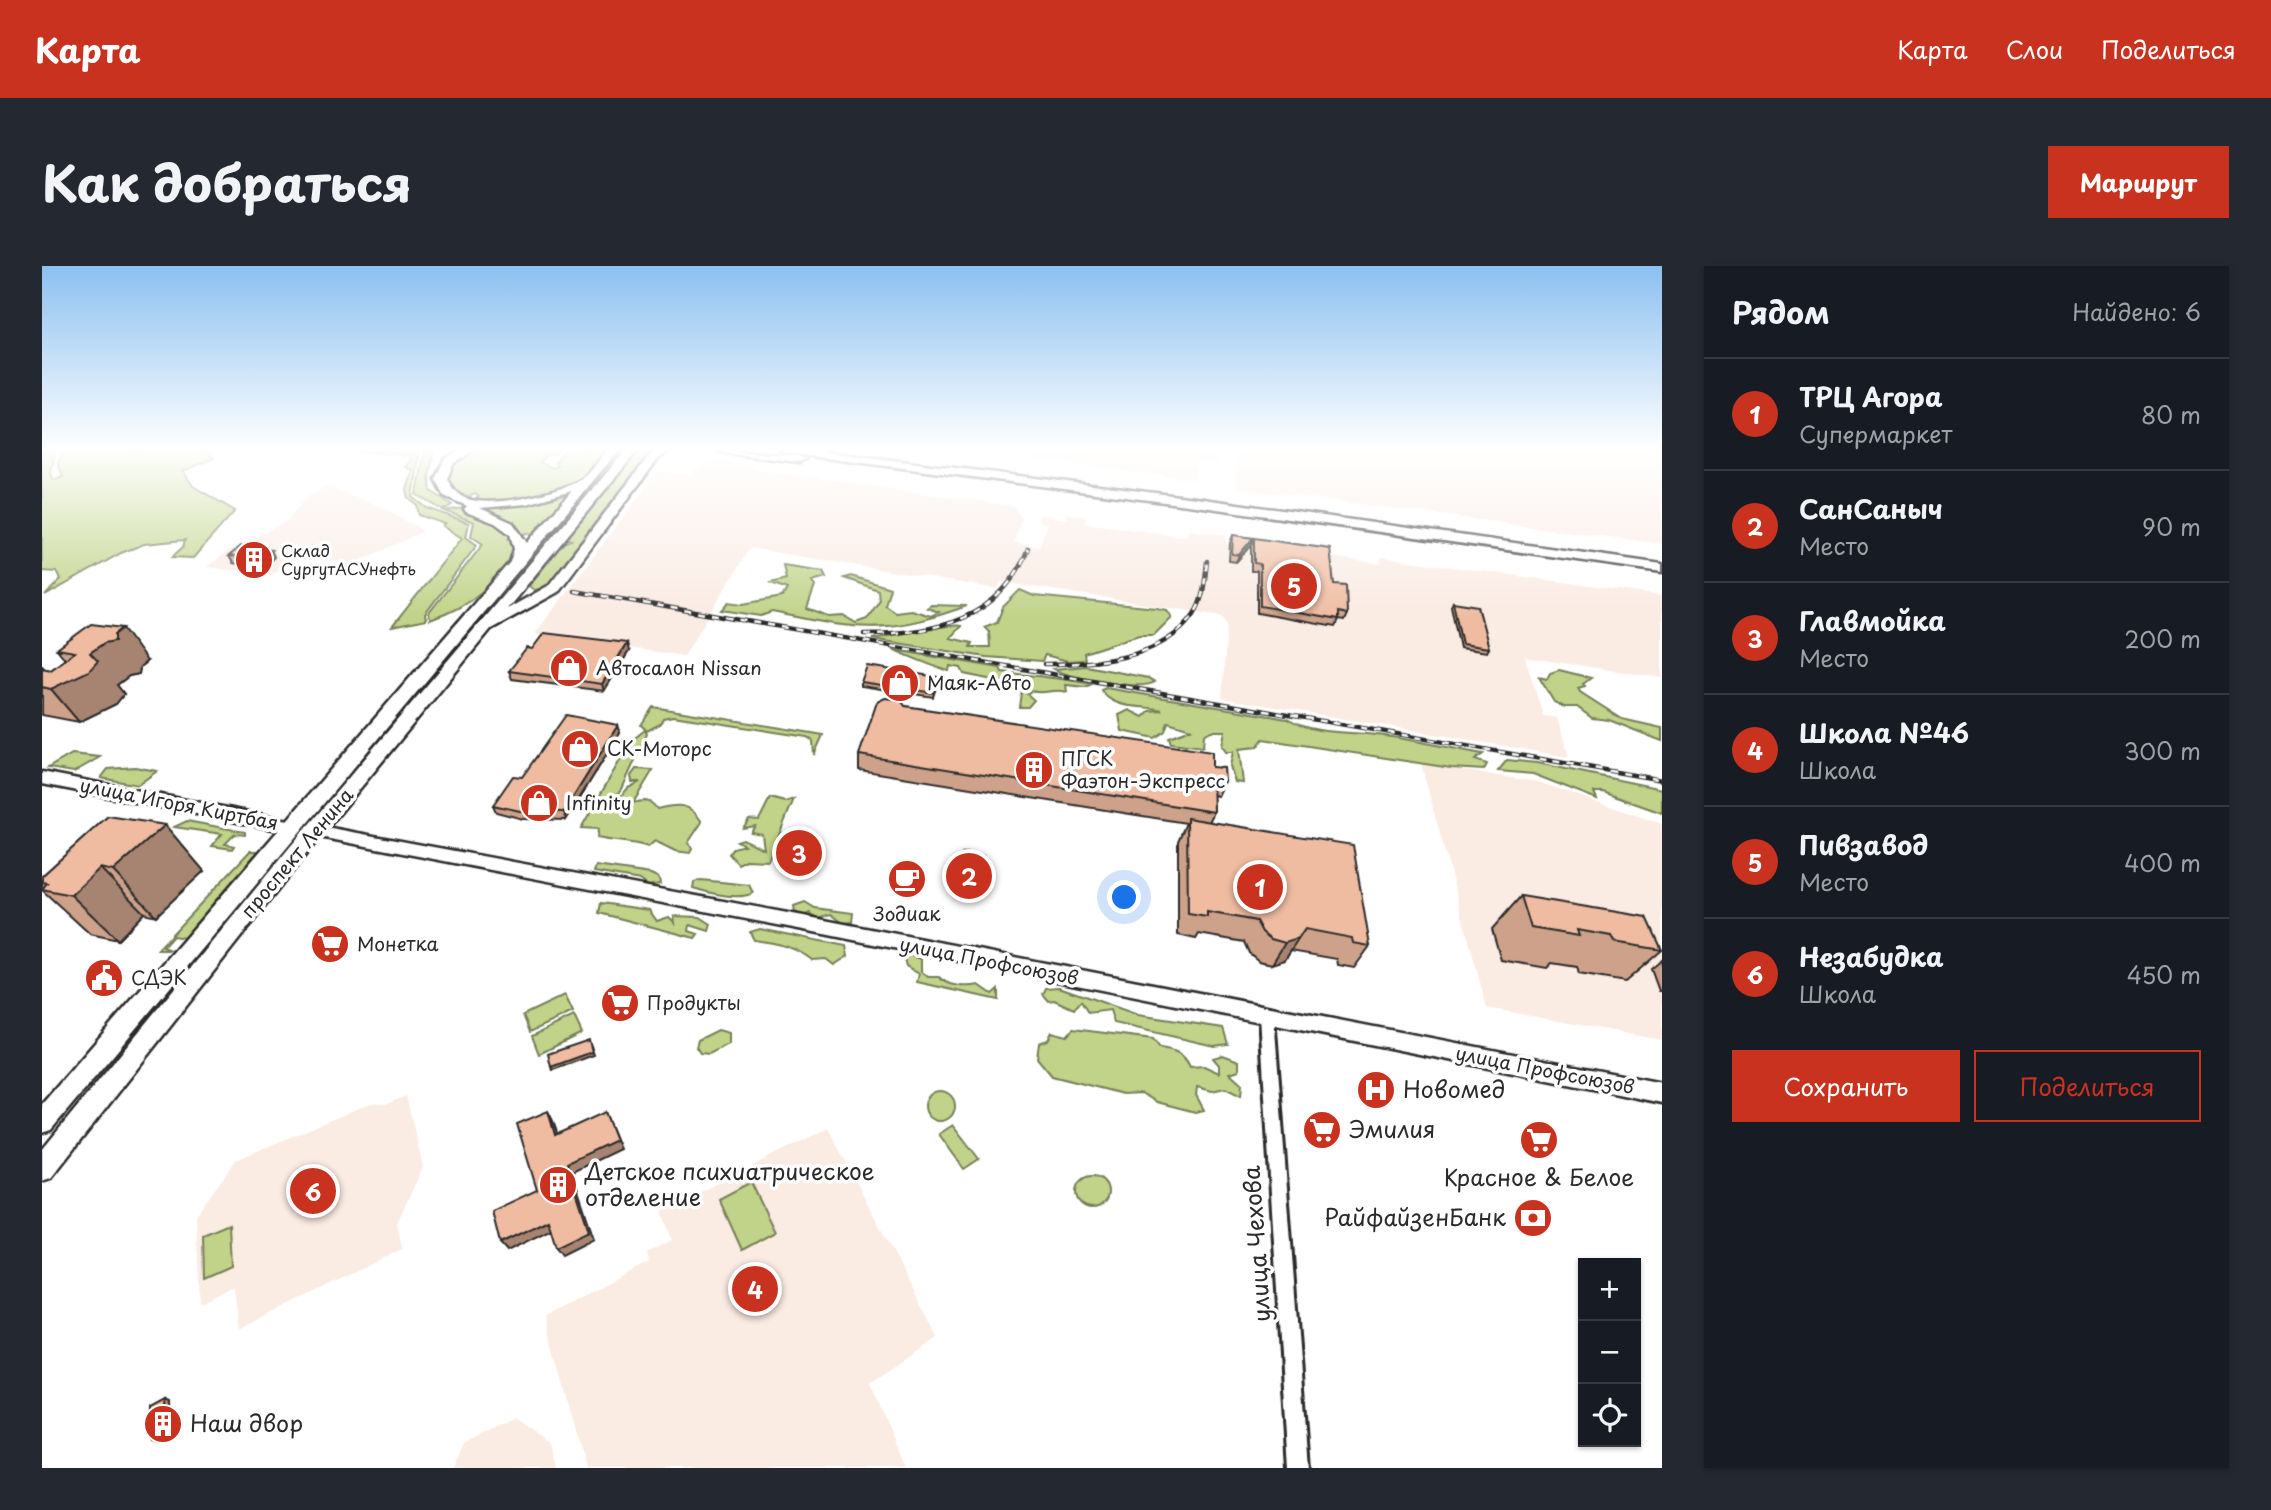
<!DOCTYPE html>
<html lang="ru">
<head>
<meta charset="utf-8">
<style>
  body { margin:0; font-family:"Playpen Sans",sans-serif; background:#242831; color:#f1f3f6 }
  .controls { position:absolute; right:21px; bottom:21px; display:grid; overflow:hidden; border-radius:0px; box-shadow:0 2px 5px #0004 }
  .controls button { width:63px; height:63px; display:grid; place-items:center; padding:0; border:0; border-bottom:2px solid #363941; background:#171b24; color:#f1f3f6; font:35px sans-serif }
  .you { position:absolute; left:1083px; top:632px; width:24px; height:24px; margin:-18px; border:5px solid #fff; border-radius:50%; background:#1a73e8; box-shadow:0 0 0 10px #1a73e833 }
  .badge { display:grid; place-items:center; width:46px; height:46px; border-radius:50%; background:#c8321e; color:#fff; font-size:23px; font-weight:700 }
  .pin { position:absolute; translate:-50% -50%; border:4px solid #fff; box-shadow:0 2px 7px #0006 }
  .list { margin:0; padding:0; list-style:none }
  h2 { display:flex; justify-content:space-between; align-items:center; height:91px; margin:0; padding:0 28px; font-size:30px }
  h2 small { font-size:23px; font-weight:400; color:#9ea1a6 }
  .list li { display:grid; grid-template-columns:46px 1fr auto; gap:21px; align-items:center; box-sizing:border-box; height:112px; padding:0 28px; border-top:2px solid #363941 }
  .list b { display:block; font-size:26px; white-space:nowrap }
  .list p { margin:0; font-size:23px; white-space:nowrap; color:#9ea1a6 }
  .list em { font-size:23px; font-style:normal; color:#9ea1a6 }
  .actions { display:flex; gap:14px; padding:21px 28px }
  .actions a { flex:1; padding:16px 0; border:2px solid #c8321e; border-radius:0px; text-align:center; font-size:24px; color:#c8321e }
  .actions .main { background:#c8321e; color:#fff }
  .icon { flex:none; width:38px; height:38px; fill:none; stroke:currentColor; stroke-width:2; stroke-linecap:round; stroke-linejoin:round }
  .map { position:relative; flex:none; width:1620px; height:1202px; overflow:hidden; border-radius:0px }
  header { display:flex; align-items:center; gap:42px; box-sizing:border-box; height:98px; padding:0 35px; background:#c8321e; color:#fff }
  header strong { font-size:33px }
  nav { display:flex; gap:38px; margin-inline-start:auto; font-size:24px }
  .intro { display:flex; align-items:center; justify-content:space-between; box-sizing:border-box; height:168px; padding:0 42px }
  h1 { margin:0; font-size:49px }
  .button { padding:18px 32px; border-radius:0px; background:#c8321e; color:#fff; font-size:24px; font-weight:700 }
  main { display:flex; gap:42px; padding:0 42px }
  aside { flex:1; background:#171b24; border-radius:0px; box-shadow:0 2px 5px #0004 }
  .map>svg:first-child { display:block }
</style>
</head>
<body>
<header>
<strong>Карта</strong>
<nav><a>Карта</a><a>Слои</a><a>Поделиться</a></nav>
</header>
<div class="intro"><h1>Как добраться</h1><a class="button">Маршрут</a></div>
<main>
<div class="map">
<svg width="1620" height="1202" viewBox="0 0 1620 1202">
  <rect width="100%" height="100%" fill="#fff"/>
  <filter id="ink" filterUnits="userSpaceOnUse"><feTurbulence type="fractalNoise" baseFrequency=".0143" numOctaves="2"/><feDisplacementMap in="SourceGraphic" scale="14" xChannelSelector="R" yChannelSelector="G"/><feConvolveMatrix kernelMatrix="1 2 1 2 8 2 1 2 1" color-interpolation-filters="sRGB"/></filter>
  <g filter="url(#ink)">
    <g fill="#faebe3">
      <polygon points="915,184 1176,184 1176,198 1157,196 1154,198 1154,212 1149,213"/>
      <polygon points="1192,184 1620,184 1620,278 1195,222"/>
      <polygon points="677,194 706,199 716,204 971,240 979,251 972,276 997,281 1006,257 995,255 997,249 1025,253 1027,248 1044,250 1043,257 1137,270 1145,270 1146,264 1184,269 1184,276 1188,277 1188,295 1195,296 1201,278 1339,298 1339,291 1620,330 1620,412 1483,391 1501,450 1515,452 1527,491 1180,432 1185,358 1181,350 959,316 956,323 708,282 642,390 493,368 616,205 648,209 653,203"/>
      <polygon points="284,220 338,240 381,265 311,298 252,289 229,309 165,301 186,285 244,256 264,232"/>
      <polygon points="1379,498 1496,516 1620,558 1620,774 1445,742"/>
      <polygon points="364,830 381,901 355,957 360,983 197,1063 192,1020 158,1036 154,949 194,894 329,837 345,838"/>
      <polygon points="786,862 896,1072 828,1117 864,1202 544,1202 503,1050 607,996 605,987 630,974 620,945"/>
      <polygon points="471,1152 508,1177 514,1202 411,1202 422,1177"/>
    </g>
    <g fill="#c0d388" stroke="#767f5a" stroke-width="2">
      <polygon points="0,184 14,184 9,206 11,214 21,211 16,198 22,184 162,184 172,192 141,205 151,220 193,245 151,292 130,291 141,281 143,274 102,278 79,287 3,330 19,313 14,306 0,305"/>
      <polygon points="304,184 378,184 371,231 385,242 427,257 424,271 435,279 383,348 384,354 350,361 420,272 401,260 403,258 377,249 375,239 367,233 365,224 371,204 364,201 369,193 367,189"/>
      <polygon points="383,184 392,184 387,211 389,225 410,239 401,244 375,229"/>
      <path d="M432 184H517L514 188 503 189 498 197 511 202 516 200 513 197 522 184 608 186 503 322 492 324 487 320 521 277 529 274C515 268 479 263 467 273L475 275C465 314 424 342 388 354L387 347 441 278 429 270 432 256 403 245 421 242 437 231 433 228 426 231 412 226 404 216 411 197Z"/>
      <path d="M741 299 781 305 784 311 770 315 773 320 765 343 787 351 802 350 814 357 825 353 837 335 836 324 802 312 809 310 848 322 843 339 853 346 869 344 889 350 897 346 885 342 889 339 925 340C899 349 872 358 845 360 807 364 767 353 730 346L719 350 680 344 687 336 701 338 740 331 745 323 729 317 744 313Z"/>
      <path d="M978 324 992 330 1115 342 1125 344 1130 351 1112 369H1097L1042 387 1043 394 1026 395 1003 389 1000 395 944 391 830 373C845 371 911 356 919 360L908 372 930 377 928 381H948L947 365 942 361 955 356 961 341Z"/>
      <path d="M853 384 958 402 960 406C990 410 1019 412 1050 418L1043 421 1024 419 1025 426C1012 422 1002 429 989 425L985 428 992 434 986 441H977L980 420 922 408 919 402 908 400 907 405C901 404 855 386 853 384Z"/>
      <path d="M1044 400 1106 412 1113 416C1099 425 1028 412 1012 403Z"/>
      <polygon points="1517,404 1549,412 1541,418 1543,420 1536,422 1538,426 1580,453 1620,462 1620,475 1567,454 1550,452 1535,441 1522,441 1512,436 1497,411 1505,413 1508,407"/>
      <path d="M1064 422 1245 453C1272 469 1304 465 1335 469 1370 473 1406 482 1441 488L1433 494 1445 498 1442 504 1409 502 1221 473 1215 481 1197 483 1201 517 1193 516 1188 500 1191 486H1184L1180 480 1183 465H1169L1162 469 1161 481 1129 477 1127 471 1149 463 1126 456 1123 465 1113 472 1080 465 1077 449 1087 444 1101 451 1107 445 1120 444C1099 439 1071 444 1059 424Z"/>
      <polygon points="611,441 770,467 781,469 772,489 771,475 765,471 631,450 621,452 618,458 605,465 599,459"/>
      <path d="M603 464 605 468 580 523 563 542 570 541 586 522 598 516H590L589 510 594 503 611 504 591 537C602 534 608 533 615 543 635 538 648 536 660 556L646 577 650 582 648 587 633 585 613 575 606 581C589 575 573 576 555 572L556 563 539 562 580 491 589 484V475Z"/>
      <polygon points="30,488 58,491 32,506 6,502"/>
      <polygon points="1465,494 1495,497 1620,523 1620,547 1561,526 1552,526 1555,533 1491,508 1456,505"/>
      <polygon points="93,501 115,505 96,519 59,512 66,503"/>
      <polygon points="728,532 743,536 752,533 726,595 704,594 696,598 687,588 691,582 702,579 695,575 701,573 722,583 720,568 709,566 713,560 701,562 707,553 717,554"/>
      <polygon points="145,555 203,566 203,569 193,568 183,578 192,580 190,583 170,580 180,568 132,561"/>
      <polygon points="208,585 218,585 142,672 131,670 121,681 129,684 115,684"/>
      <polygon points="554,600 609,608 617,612 618,618 606,620 598,614 552,606"/>
      <path d="M659 614 707 619 711 627C695 635 667 627 651 622L652 616Z"/>
      <polygon points="763,636 773,642 811,647 810,656 801,657 789,648 776,652 768,647 762,650 753,646 752,640"/>
      <polygon points="559,637 607,644 615,655 627,651 633,657 632,650 658,651 669,658 667,665 648,659 647,665 656,668 653,672 557,647"/>
      <path d="M718 663 804 680 806 690 792 699 784 693 770 694C752 680 734 677 712 674L708 666Z"/>
      <path d="M867 689 879 693V705L886 711H897C905 720 925 722 937 719L950 728 956 723V734L875 716 877 708 864 700 862 693Z"/>
      <polygon points="1017,721 1096,749 1181,762 1186,778 1172,780 1072,757 1068,744 1046,747 1039,735 1032,743 1012,734 1007,735 1001,728 1004,722"/>
      <polygon points="523,729 531,746 488,766 481,749"/>
      <polygon points="532,750 540,767 497,788 490,770"/>
      <path d="M1031 763 1111 773 1118 782C1132 784 1142 787 1148 801L1162 800 1177 807V799L1171 792 1181 789 1197 795V804L1188 807 1200 818 1199 830 1183 822 1170 825 1155 821 1154 829 1162 844 1153 846 1115 836 1099 827 1081 828 1010 810 995 792 997 777 1006 774 1010 766 1025 770Z"/>
      <polygon points="676,764 687,767 687,778 667,788 658,787 654,781 656,774"/>
      <circle cx="898" cy="840" r="15"/>
      <polygon points="911,859 937,893 922,903 897,868"/>
      <circle cx="1050" cy="926" r="16"/>
      <polygon points="709,916 733,966 700,984 677,933"/>
      <polygon points="187,958 189,1000 162,1012 161,969"/>
    </g>
    <g fill="none" stroke-linecap="round" stroke-linejoin="round">
      <defs>
        <polygon id="street" points="1225,744 1230,746 1232,750 1266,1202 1246,1202 1218,750 1220,746"/>
        <g id="secondary">
          <polygon points="0,506 252,555 260,561 252,567 0,518"/>
          <polygon points="273,559 767,651 1620,817 1620,837 767,665 267,569 265,565"/>
        </g>
        <g id="primary">
          <path d="M417 184H431L411 198 405 213C410 222 414 228 423 232 450 243 516 227 540 213 549 207 558 192 565 184H577L9 864 0 867V838L468 296 472 283 468 268 453 257 424 246 422 243 425 240 402 230 393 213 402 194ZM530 225 485 277 471 257 438 242 484 238Z"/>
          <polygon points="584,184 596,184 465,343 506,320 608,189 615,184 629,184 616,193 516,326 449,363 261,592 9,912 0,915 0,884 247,582"/>
          <polygon points="676,184 757,190 763,193 757,196 682,187"/>
          <polygon points="738,184 770,184 1161,233 1620,298 1620,306 1161,241 744,187"/>
        </g>
      </defs>
      <use href="#street" stroke="#2b2b2b" stroke-width="6"/>
      <use href="#secondary" stroke="#2b2b2b" stroke-width="5"/>
      <use href="#primary" stroke="#2b2b2b" stroke-width="5"/>
      <use href="#street" fill="#fff" fill-rule="evenodd"/>
      <use href="#secondary" fill="#fff" fill-rule="evenodd"/>
      <use href="#primary" fill="#fff" fill-rule="evenodd"/>
      <defs>
        <g id="rail">
          <polyline points="532,325 1620,514"/>
          <path d="M822 368C892 368 960 354 986 282"/>
          <path d="M1002 398C1052 398 1121 394 1152 348 1162 333 1163 313 1165 295"/>
        </g>
      </defs>
      <use href="#rail" stroke="#2b2b2b" stroke-width="4.5"/>
      <use href="#rail" stroke="#fff" stroke-width="2.5" stroke-dasharray="7" stroke-linecap="butt"/>
    </g>
    <g fill="#cea28a" stroke="#2b2b2b" stroke-width="2">
      <polygon points="1191,269 1211,272 1209,279 1194,296 1187,295 1188,277"/>
      <polygon points="1212,272 1292,318 1305,348 1302,355 1296,354 1293,361 1215,347 1215,305 1209,305 1209,279"/>
      <polygon points="229,284 232,291 221,301 191,297 187,290"/>
      <polygon points="1411,336 1447,382 1445,386 1418,382 1409,340"/>
      <polygon points="15,383 105,395 98,401 97,408 87,410 75,419 82,428 74,438 37,456 0,449 0,400 3,403 9,404 23,393"/>
      <polygon points="587,385 562,425 470,413 467,405"/>
      <polygon points="896,415 891,431 819,420 819,416"/>
      <polygon points="863,440 1170,501 1183,515 1176,530 1171,529 1172,546 1167,556 1328,680 1312,702 1296,699 1295,693 1249,685 1243,694 1230,698 1217,695 1207,687 1202,676 1157,668 1154,673 1136,669 1136,575 1144,557 817,504 817,489"/>
      <polygon points="576,459 578,467 524,554 481,553 454,546 451,539 480,511"/>
      <polygon points="66,550 162,605 114,650 102,647 76,674 48,668 0,624 1,621 0,620 0,610"/>
      <polygon points="774,578 766,600 740,595 740,588"/>
      <polygon points="921,587 941,590 933,630 913,626"/>
      <polygon points="1479,630 1620,684 1583,716 1537,708 1535,701 1510,697 1505,702 1459,694 1450,663"/>
      <polygon points="1620,694 1620,725 1617,725 1609,703"/>
    </g>
    <g fill="#a78471" stroke="#2b2b2b" stroke-width="2">
      <polygon points="1211,272 1209,279 1194,296 1197,289"/>
      <polygon points="229,284 232,291 221,301 217,293"/>
      <polygon points="81,362 105,395 98,401 97,408 87,410 75,419 82,428 74,438 37,456 9,423 0,421 0,400 17,419 48,387"/>
      <polygon points="585,377 587,385 562,425 560,418"/>
      <polygon points="576,459 578,467 524,554 522,546"/>
      <polygon points="123,559 162,605 114,650 71,605"/>
      <polygon points="774,571 774,578 766,600 765,592"/>
      <polygon points="58,602 102,647 76,674 29,629"/>
      <polygon points="1263,663 1243,694 1230,698 1243,677"/>
      <polygon points="548,777 552,789 511,804 509,801"/>
      <polygon points="506,845 511,855 519,878 513,869"/>
      <polygon points="563,846 578,883 530,906 552,973 520,989 514,981 525,897"/>
      <polygon points="506,954 512,962 465,985 458,977"/>
      <polygon points="123,1134 128,1136 129,1167 114,1174 108,1173"/>
    </g>
    <g fill="#efbca1" stroke="#2b2b2b" stroke-width="2">
      <polygon points="1191,269 1211,272 1197,289 1190,288"/>
      <polygon points="1212,272 1288,283 1292,318 1304,319 1305,348 1296,346 1296,354 1218,340 1218,298 1212,297"/>
      <polygon points="199,280 229,284 217,293 187,290"/>
      <polygon points="1411,336 1436,340 1447,382 1420,378"/>
      <polygon points="49,358 81,362 73,368 73,375 62,377 48,387 56,395 47,405 9,423 0,421 0,402 9,404 33,386 15,383"/>
      <polygon points="502,367 585,377 560,418 467,405 485,382 490,383"/>
      <polygon points="825,400 896,411 892,427 819,416"/>
      <polygon points="843,432 859,434 863,440 1170,486 1170,501 1182,502 1183,515 1171,513 1172,546 817,489 835,436"/>
      <polygon points="524,449 576,459 522,546 478,545 451,539 471,510 480,511"/>
      <polygon points="66,550 123,559 71,605 58,602 29,629 0,623 5,617 0,616 0,610"/>
      <polygon points="1145,552 1311,579 1328,680 1311,677 1310,672 1263,663 1256,673 1243,677 1229,673 1220,666 1214,655 1165,646 1165,651 1146,648"/>
      <polygon points="748,566 774,571 765,592 740,588"/>
      <polygon points="921,587 941,590 934,626 913,622"/>
      <polygon points="1479,630 1605,651 1620,684 1572,676 1569,670 1535,664 1537,670 1489,662"/>
      <polygon points="547,774 550,786 509,801 506,788"/>
      <polygon points="506,845 513,869 563,846 574,874 525,897 547,965 514,981 506,954 458,977 450,945 495,924 475,858"/>
      <polygon points="123,1134 124,1165 108,1173 108,1142"/>
    </g>
  </g>
  <linearGradient id="sky" x2="0" y2="1"><stop stop-color="#8bc0f0"/><stop offset="0.52" stop-color="#fff"/><stop offset="1" stop-color="#fff" stop-opacity="0"/></linearGradient>
  <rect width="1620" height="352" fill="url(#sky)"/>
  <defs>
    <symbol id="building-disc" viewBox="-11 -11 22 22"><circle r="9.5" fill="#c8321e" stroke="#fff"/><path d="M-4-6H4V6H1V3H-1V6H-4ZM-2.5-4.3h1.7v1.8h-1.7ZM.8-4.3h1.7v1.8H.8ZM-2.5-1h1.7V.8h-1.7ZM.8-1h1.7V.8H.8Z" fill="#fff"/></symbol>
    <symbol id="shop-disc" viewBox="-11 -11 22 22"><circle r="9.5" fill="#c8321e" stroke="#fff"/><path d="M-5-2.5h2.3a2.7 3.5 0 0 1 5.4 0H5L5.5 6h-11ZM-1.5-2.5h3a1.5 2.3 0 0 0-3 0Z" fill="#fff"/></symbol>
    <symbol id="cafe-disc" viewBox="-11 -11 22 22"><circle r="9.5" fill="#c8321e" stroke="#fff"/><path d="M-5.5-4.5H6V0H3Q3 3.5 0 3.5H-2.5Q-5.5 3.5-5.5 0ZM3-3.2v2h1.7v-2ZM-6 4.5H4V6H-6Z" fill="#fff"/></symbol>
    <symbol id="supermarket-disc" viewBox="-11 -11 22 22"><circle r="9.5" fill="#c8321e" stroke="#fff"/><path d="M-6-5.5h2.5l.6 2H6L4.5 2H-2.5L-4.4-4H-6ZM-1.5 3.2a1.3 1.3 0 1 0 .1 0ZM3 3.2a1.3 1.3 0 1 0 .1 0Z" fill="#fff"/></symbol>
    <symbol id="civic-disc" viewBox="-11 -11 22 22"><circle r="9.5" fill="#c8321e" stroke="#fff"/><path d="M-.6-6.5H3V-4.5H.6V-3L4-1V1h2V6H-6V1h2V-1L-.6-3ZM-1.2 2.5V6h2.4V2.5Z" fill="#fff"/></symbol>
    <symbol id="hospital-disc" viewBox="-11 -11 22 22"><circle r="9.5" fill="#c8321e" stroke="#fff"/><path d="M-5-5h3v3.5h4V-5h3V5h-3V1.5h-4V5h-3Z" fill="#fff"/></symbol>
    <symbol id="bank-disc" viewBox="-11 -11 22 22"><circle r="9.5" fill="#c8321e" stroke="#fff"/><path d="M-6-4H6V4H-6ZM0-2.3a2.3 2.3 0 1 0 0 4.6a2.3 2.3 0 1 0 0-4.6Z" fill="#fff"/></symbol>
  </defs>
  <g fill-rule="evenodd">
    <use href="#building-disc" x="190" y="272" width="44" height="44"/>
    <use href="#shop-disc" x="505" y="380" width="44" height="44"/>
    <use href="#shop-disc" x="836" y="395" width="44" height="44"/>
    <use href="#shop-disc" x="516" y="461" width="44" height="44"/>
    <use href="#building-disc" x="970" y="482" width="44" height="44"/>
    <use href="#shop-disc" x="475" y="515" width="44" height="44"/>
    <use href="#cafe-disc" x="843" y="591" width="44" height="44"/>
    <use href="#supermarket-disc" x="266" y="656" width="44" height="44"/>
    <use href="#civic-disc" x="40" y="690" width="44" height="44"/>
    <use href="#supermarket-disc" x="556" y="715" width="44" height="44"/>
    <use href="#hospital-disc" x="1312" y="802" width="44" height="44"/>
    <use href="#supermarket-disc" x="1258" y="842" width="44" height="44"/>
    <use href="#supermarket-disc" x="1475" y="852" width="44" height="44"/>
    <use href="#building-disc" x="494" y="897" width="44" height="44"/>
    <use href="#bank-disc" x="1469" y="930" width="44" height="44"/>
    <use href="#building-disc" x="99" y="1136" width="44" height="44"/>
  </g>
  <g text-anchor="middle" stroke-width="7" stroke-linejoin="round" paint-order="stroke">
    <g font-size="16" fill="#2b2b2b" stroke="#fff" text-anchor="start">
      <text x="239" y="291">Склад<tspan x="239" dy="18">СургутАСУнефть</tspan></text>
    </g>
    <g font-size="19" fill="#2b2b2b" stroke="#fff" text-anchor="start">
      <text x="554" y="409">Автосалон Nissan</text>
      <text x="885" y="424">Маяк-Авто</text>
      <text x="565" y="490">СК-Моторс</text>
      <text x="1019" y="500">ПГСК<tspan x="1019" dy="22">Фаэтон-Экспресс</tspan></text>
      <text x="524" y="544">Infinity</text>
      <text x="865" y="655" text-anchor="middle">Зодиак</text>
      <text x="315" y="685">Монетка</text>
      <text x="89" y="719">СДЭК</text>
      <text x="605" y="744">Продукты</text>
    </g>
    <g font-size="19" fill="#2b2b2b" stroke="#fff">
      <text transform="translate(137 538) rotate(11)" y="7">улица Игоря Киртбая</text>
      <text transform="translate(255 587) rotate(-50)" y="7">проспект Ленина</text>
      <text transform="translate(947 695) rotate(11)" y="7">улица Профсоюзов</text>
      <text transform="translate(1503 804) rotate(11)" y="7">улица Профсоюзов</text>
    </g>
    <g font-size="23" fill="#2b2b2b" stroke="#fff" text-anchor="start">
      <text x="1361" y="832">Новомед</text>
      <text x="1307" y="872">Эмилия</text>
      <text x="543" y="914">Детское психиатрическое<tspan x="543" dy="26">отделение</tspan></text>
      <text x="1497" y="920" text-anchor="middle">Красное &amp; Белое</text>
      <text x="1464" y="960" text-anchor="end">РайфайзенБанк</text>
      <text x="148" y="1166">Наш двор</text>
    </g>
    <g font-size="23" fill="#2b2b2b" stroke="#fff">
      <text transform="translate(1215 978) rotate(-94)" y="8">улица Чехова</text>
    </g>
  </g>
</svg>
<div class="controls">
<button>+</button>
<button>−</button>
<button><svg class="icon" aria-label="locate" viewBox="0 0 24 24"><circle cx="12" cy="12" r="6"/><path d="M12 2v4M12 18v4M2 12h4M18 12h4"/></svg></button>
</div>
<div class="you"></div>
<div class="pin badge" style="left:1218px;top:621px">1</div>
<div class="pin badge" style="left:927px;top:610px">2</div>
<div class="pin badge" style="left:757px;top:587px">3</div>
<div class="pin badge" style="left:713px;top:1023px">4</div>
<div class="pin badge" style="left:1252px;top:320px">5</div>
<div class="pin badge" style="left:271px;top:925px">6</div>
</div>
<aside>
<h2>Рядом<small>Найдено: 6</small></h2>
<ul class="list">
<li><span class="badge">1</span><div><b>ТРЦ Агора</b><p>Супермаркет</p></div><em>80 m</em></li>
<li><span class="badge">2</span><div><b>СанСаныч</b><p>Место</p></div><em>90 m</em></li>
<li><span class="badge">3</span><div><b>Главмойка</b><p>Место</p></div><em>200 m</em></li>
<li><span class="badge">4</span><div><b>Школа №46</b><p>Школа</p></div><em>300 m</em></li>
<li><span class="badge">5</span><div><b>Пивзавод</b><p>Место</p></div><em>400 m</em></li>
<li><span class="badge">6</span><div><b>Незабудка</b><p>Школа</p></div><em>450 m</em></li>
</ul>
<div class="actions"><a class="main">Сохранить</a><a>Поделиться</a></div>
</aside>
</main>
</body>
</html>
